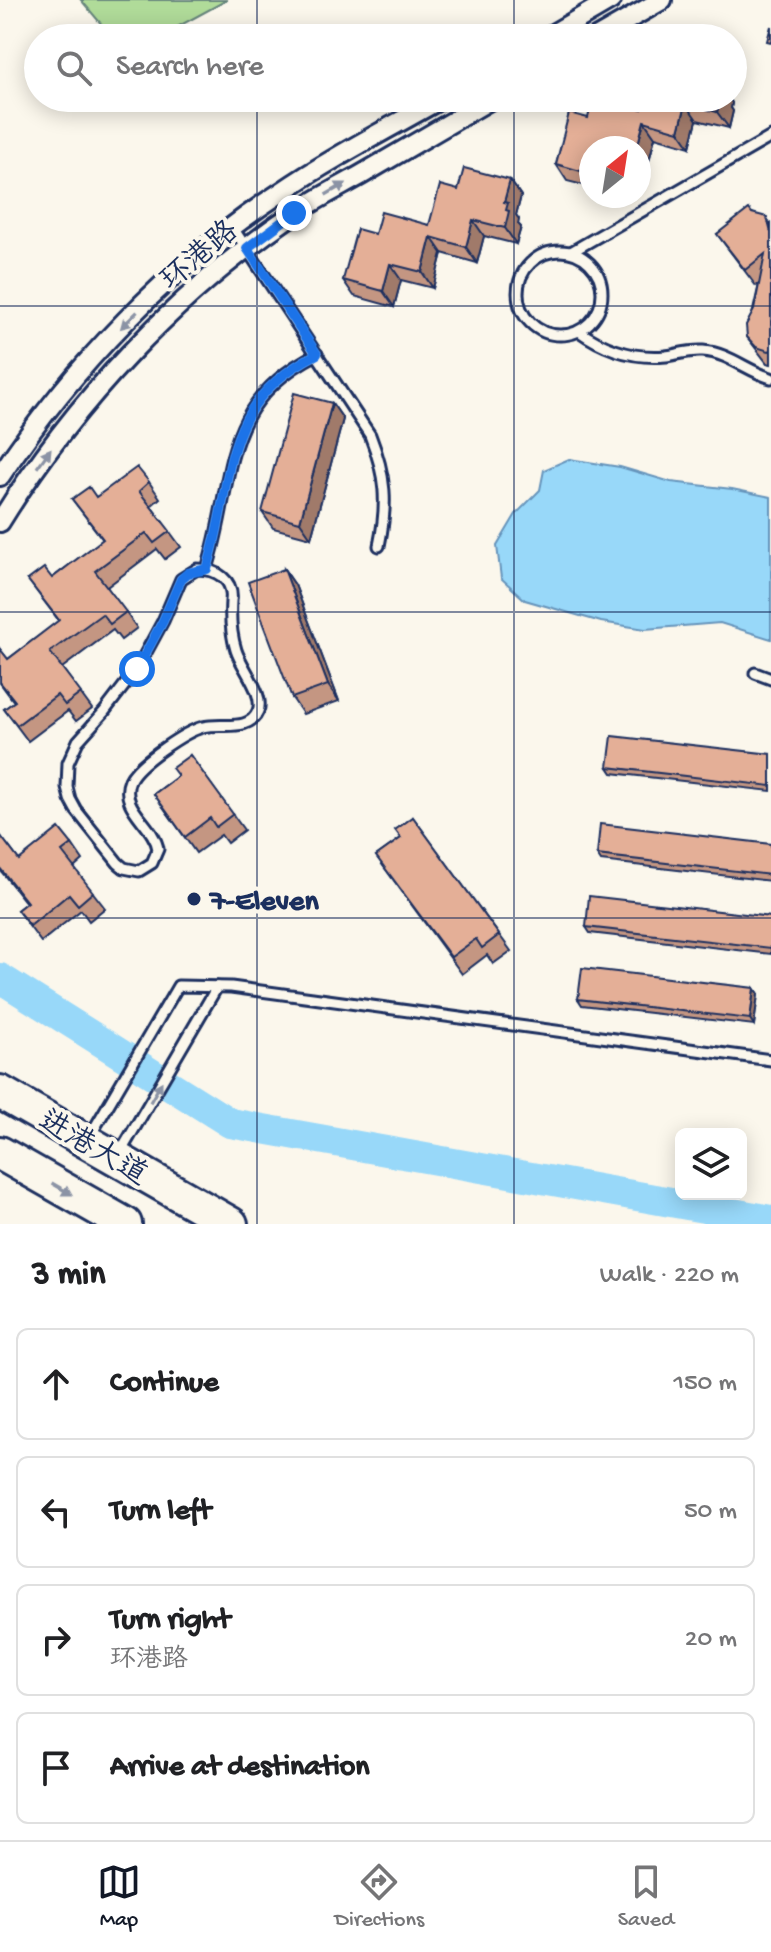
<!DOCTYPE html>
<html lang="en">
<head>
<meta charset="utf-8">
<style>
  body { margin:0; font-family:"Gochi Hand","LXGW WenKai TC",sans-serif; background:#f2f2f2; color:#202124 }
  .controls { position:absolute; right:24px; bottom:24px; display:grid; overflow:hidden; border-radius:12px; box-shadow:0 4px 20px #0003 }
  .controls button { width:72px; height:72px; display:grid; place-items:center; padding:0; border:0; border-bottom:2px solid #e0e0e0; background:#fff; color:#202124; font:40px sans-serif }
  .compass { position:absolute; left:579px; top:136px; width:72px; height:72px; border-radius:50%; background:#fff; box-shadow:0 4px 20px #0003; rotate:30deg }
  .stop { position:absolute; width:24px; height:24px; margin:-18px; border:6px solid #1a73e8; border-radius:50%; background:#fff }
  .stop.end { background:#1a73e8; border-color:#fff; box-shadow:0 2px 8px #0008 }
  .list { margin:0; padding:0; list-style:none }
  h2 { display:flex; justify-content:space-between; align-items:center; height:104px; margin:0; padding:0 32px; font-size:34px }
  h2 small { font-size:26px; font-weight:400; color:#757577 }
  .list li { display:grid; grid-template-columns:52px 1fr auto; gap:24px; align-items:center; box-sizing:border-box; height:112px; margin:0 16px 16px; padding:0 16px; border:2px solid #e0e0e0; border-radius:12px }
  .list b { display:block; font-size:30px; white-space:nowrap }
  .list p { margin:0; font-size:26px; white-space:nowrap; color:#757577 }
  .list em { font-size:26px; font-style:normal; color:#757577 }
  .icon { flex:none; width:44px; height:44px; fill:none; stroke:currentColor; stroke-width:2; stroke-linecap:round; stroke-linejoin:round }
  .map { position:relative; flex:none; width:771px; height:1224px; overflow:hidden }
  .search { position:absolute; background:#fff; box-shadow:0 4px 20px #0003; left:24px; right:24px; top:24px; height:88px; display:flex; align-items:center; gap:20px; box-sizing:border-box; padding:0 28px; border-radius:44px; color:#757577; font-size:30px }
  .sheet { height:616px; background:#fff }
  nav { display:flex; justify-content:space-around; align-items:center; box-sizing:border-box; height:112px; border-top:2px solid #e0e0e0; background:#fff; font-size:22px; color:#757577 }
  nav a { display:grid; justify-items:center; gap:4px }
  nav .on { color:#111827 }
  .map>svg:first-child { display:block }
</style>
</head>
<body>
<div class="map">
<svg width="771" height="1224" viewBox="0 0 771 1224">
  <rect width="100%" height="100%" fill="#fbf7ec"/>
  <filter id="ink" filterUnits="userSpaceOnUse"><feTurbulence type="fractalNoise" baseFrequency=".0125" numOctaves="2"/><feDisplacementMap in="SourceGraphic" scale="16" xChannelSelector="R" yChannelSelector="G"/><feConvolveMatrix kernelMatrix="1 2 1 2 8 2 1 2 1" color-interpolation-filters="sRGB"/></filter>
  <g filter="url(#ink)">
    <polygon fill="#b0db99" stroke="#66857c" stroke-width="2" points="81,0 227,0 157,38 113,38"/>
    <polygon fill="#98d8f9" stroke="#6694bb" stroke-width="2" points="569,459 620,467 671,482 732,489 771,497 771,639 720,623 645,629 601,622 525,600 501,578 497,546 516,514 540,490 544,470"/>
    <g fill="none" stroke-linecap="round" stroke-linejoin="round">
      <polyline stroke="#98d8f9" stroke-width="30" points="0,978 230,1123 771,1220"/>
      <defs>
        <g id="lane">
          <path d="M233 228 370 435C386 476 388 503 379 546"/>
          <circle cx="560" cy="293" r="42"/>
          <polyline points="571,252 771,137"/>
          <path d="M579 331C604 349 634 359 666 356 678 354 691 350 703 351 729 353 747 371 771 378"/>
          <path d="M197 569C217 569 234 580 231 601 230 617 231 634 236 650 241 667 265 694 258 711 249 733 221 722 203 727 186 731 138 763 130 780 118 808 154 824 158 849L152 863 139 871 124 868 118 863 76 810 70 799 67 787 68 763 78 741 104 712 137 669 163 621 181 579Z"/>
          <path d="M207 569C236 477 217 405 317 354"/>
          <polyline points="755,673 771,679"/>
          <polyline points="90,1136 178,986 231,987 771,1060"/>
          <polyline points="120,1153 217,987"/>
        </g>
        <g id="street">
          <polyline points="546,38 611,0"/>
          <polyline points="596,38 662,0"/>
          <path d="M0 476C72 367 170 265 280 193 331 158 388 129 442 98"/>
          <path d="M0 522C74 402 176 294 292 215 314 200 338 188 361 175 405 149 449 124 493 98"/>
        </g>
        <g id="highway">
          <polyline points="0,1092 231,1224"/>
          <polyline points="0,1153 125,1224"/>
        </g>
      </defs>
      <use href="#lane" stroke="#1b2f5e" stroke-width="15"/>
      <use href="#street" stroke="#1b2f5e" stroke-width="24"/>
      <use href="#highway" stroke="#1b2f5e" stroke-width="38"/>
      <use href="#lane" stroke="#fbf7ec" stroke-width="9"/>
      <use href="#street" stroke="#fbf7ec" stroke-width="18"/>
      <use href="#highway" stroke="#fbf7ec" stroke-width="32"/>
    </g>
    <g fill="#c49682" stroke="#1b2f5e" stroke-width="2">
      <polygon points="645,98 729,98 732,103 731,108 733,111 729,128 697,120 690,147 655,137 646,173 639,171 639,148 591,148 591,187 567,181 556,164 588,118 642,109"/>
      <polygon points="510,180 521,196 516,215 519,219 518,224 521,227 516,244 484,236 477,263 442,253 433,288 401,280 394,307 354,296 343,280 375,234 429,225"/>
      <polygon points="752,213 771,223 771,364 767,363 747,337 759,284 756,286 717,234"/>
      <polygon points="332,403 343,419 311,538 273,528 262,512"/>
      <polygon points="149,482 160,498 151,506 181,547 165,559 157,549 107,587 137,628 121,640 113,630 62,668 92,709 76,721 68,711 28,741 4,709 14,702 0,683 0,649 8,659 59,621 28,580 52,578 103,540 72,499 96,497"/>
      <polygon points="284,569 295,585 339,701 303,714 292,698"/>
      <polygon points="771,754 771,791 612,773 608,767"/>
      <polygon points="190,755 244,830 227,843 221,835 196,853 154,794 178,776"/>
      <polygon points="413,817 511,951 493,964 487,955 462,974 376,856 401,838"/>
      <polygon points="0,835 19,860 72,844 83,860 74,868 105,908 89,921 81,910 41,942 17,910 26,903 0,870"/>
      <polygon points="771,844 771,881 601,861 597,855"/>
      <polygon points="771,917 771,954 590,933 586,927"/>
      <polygon points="754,988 758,994 754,1025 582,1005 578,999"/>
    </g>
    <g fill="#a07a6a" stroke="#1b2f5e" stroke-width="2">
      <polygon points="721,98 729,98 732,103 731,108 733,111 729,128 717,112"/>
      <polygon points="686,104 697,120 690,147 679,131"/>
      <polygon points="644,121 655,137 646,173 639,163 639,148 637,148"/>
      <polygon points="510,180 521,196 516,215 519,219 518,224 521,227 516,244 505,228 506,210 504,202"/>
      <polygon points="473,220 484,236 477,263 466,247"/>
      <polygon points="431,237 442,253 433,288 422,272"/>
      <polygon points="390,264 401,280 394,307 383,291"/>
      <polygon points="332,403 343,419 311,538 300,522"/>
      <polygon points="284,569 295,585 339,701 328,685"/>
      <polygon points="754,988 758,994 754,1025 750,1019"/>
    </g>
    <g fill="#e4af97" stroke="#1b2f5e" stroke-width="2">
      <polygon points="771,26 771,42 767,41"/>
      <polygon points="593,98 600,98 642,109 645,98 721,98 717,112 686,104 679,131 644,121 637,148 591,148 591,174 556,164 569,113 588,118"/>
      <polygon points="464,168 510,180 504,202 508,203 506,210 509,211 505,228 473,220 466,247 431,237 422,272 390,264 383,291 343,280 357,229 375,234 381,212 429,225 440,185 458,190"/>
      <polygon points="749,209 752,213 767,217 771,233 771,350 769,351 756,347 747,337 746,325 754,310 765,254 745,270 717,234"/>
      <polygon points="294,393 332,403 300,522 262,512"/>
      <polygon points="137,467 149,482 139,491 170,531 154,543 146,533 95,571 126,612 110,624 102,614 50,652 81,693 65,705 57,695 17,725 4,709 15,701 0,682 0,649 8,659 59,620 28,580 44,568 52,578 103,539 72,499 89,487 96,497"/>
      <polygon points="284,569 328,685 292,698 248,582"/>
      <polygon points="612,736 771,754 771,786 608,767"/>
      <polygon points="190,755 233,814 216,827 210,818 185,837 154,794 178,776 172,768"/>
      <polygon points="413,817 499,935 482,948 476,939 451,957 376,856 401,838 395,830"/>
      <polygon points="600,824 771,844 771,875 597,855"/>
      <polygon points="59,828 72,844 62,852 93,892 78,905 69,894 30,926 17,910 27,902 0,868 0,835 19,860"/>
      <polygon points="589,896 771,917 771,948 586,927"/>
      <polygon points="582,968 754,988 750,1019 578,999"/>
    </g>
    <defs><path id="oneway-solid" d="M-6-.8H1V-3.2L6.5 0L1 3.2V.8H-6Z" transform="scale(2)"/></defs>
    <g fill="#8b93a5">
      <use href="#oneway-solid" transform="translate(336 189) rotate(-30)"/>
      <use href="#oneway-solid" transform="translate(129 320) rotate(135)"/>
      <use href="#oneway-solid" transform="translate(44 458) rotate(-54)"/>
      <use href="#oneway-solid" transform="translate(156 1092) rotate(-60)"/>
      <use href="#oneway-solid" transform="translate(62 1189) rotate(30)"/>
    </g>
  </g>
  <g fill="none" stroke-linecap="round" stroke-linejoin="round" filter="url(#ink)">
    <path stroke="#1a73e8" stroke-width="10" d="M137 669 163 621 181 579 188 573 207 569C236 477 216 405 317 354L247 248 294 213"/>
  </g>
  <path fill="none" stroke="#1b2f5e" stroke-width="2" stroke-opacity="0.55" d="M257 0V38M514 0V38M257 98V1224M514 98V1224M0 306H771M0 612H771M0 918H771"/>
  <circle fill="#1b2f5e" stroke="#fbf7ec" stroke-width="3" cx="194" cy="899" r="8"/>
  <g text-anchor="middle" stroke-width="8" stroke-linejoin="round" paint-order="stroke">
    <g font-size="30" fill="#1b2f5e" stroke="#fbf7ec">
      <text transform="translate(198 254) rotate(-40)" y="10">环港路</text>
      <text transform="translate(94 1146) rotate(30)" y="10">进港大道</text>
    </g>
    <g font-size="30" font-weight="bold" fill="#1b2f5e" stroke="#fbf7ec" text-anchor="start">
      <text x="210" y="909">7-Eleven</text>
    </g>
  </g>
</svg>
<div class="controls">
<button><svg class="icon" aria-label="layers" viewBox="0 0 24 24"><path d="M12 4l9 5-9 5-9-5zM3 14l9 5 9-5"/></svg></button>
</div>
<svg class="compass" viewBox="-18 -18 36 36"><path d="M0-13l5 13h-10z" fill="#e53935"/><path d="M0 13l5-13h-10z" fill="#757577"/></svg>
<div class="stop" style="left:137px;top:669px"></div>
<div class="stop end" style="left:294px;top:213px"></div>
<div class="search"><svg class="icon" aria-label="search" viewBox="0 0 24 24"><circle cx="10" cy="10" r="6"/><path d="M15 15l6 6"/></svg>Search here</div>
</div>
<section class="sheet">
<h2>3 min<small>Walk · 220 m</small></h2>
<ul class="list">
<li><svg class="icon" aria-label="ahead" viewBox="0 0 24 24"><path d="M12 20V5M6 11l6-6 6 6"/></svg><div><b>Continue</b></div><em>150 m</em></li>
<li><svg class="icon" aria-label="left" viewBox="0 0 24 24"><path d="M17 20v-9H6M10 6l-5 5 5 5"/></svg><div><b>Turn left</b></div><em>50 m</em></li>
<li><svg class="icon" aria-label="right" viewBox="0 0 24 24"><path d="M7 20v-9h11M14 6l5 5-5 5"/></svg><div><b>Turn right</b><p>环港路</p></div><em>20 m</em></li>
<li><svg class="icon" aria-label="arrive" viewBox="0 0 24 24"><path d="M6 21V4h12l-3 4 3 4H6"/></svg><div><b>Arrive at destination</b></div></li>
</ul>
</section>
<nav>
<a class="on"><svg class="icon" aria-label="map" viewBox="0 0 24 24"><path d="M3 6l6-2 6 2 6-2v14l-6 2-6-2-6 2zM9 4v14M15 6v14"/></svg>Map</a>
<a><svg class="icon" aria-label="directions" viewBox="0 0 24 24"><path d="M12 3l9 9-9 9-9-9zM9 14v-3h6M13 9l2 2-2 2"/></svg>Directions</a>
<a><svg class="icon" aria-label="saved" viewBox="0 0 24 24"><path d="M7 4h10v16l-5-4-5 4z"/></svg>Saved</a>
</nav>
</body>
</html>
